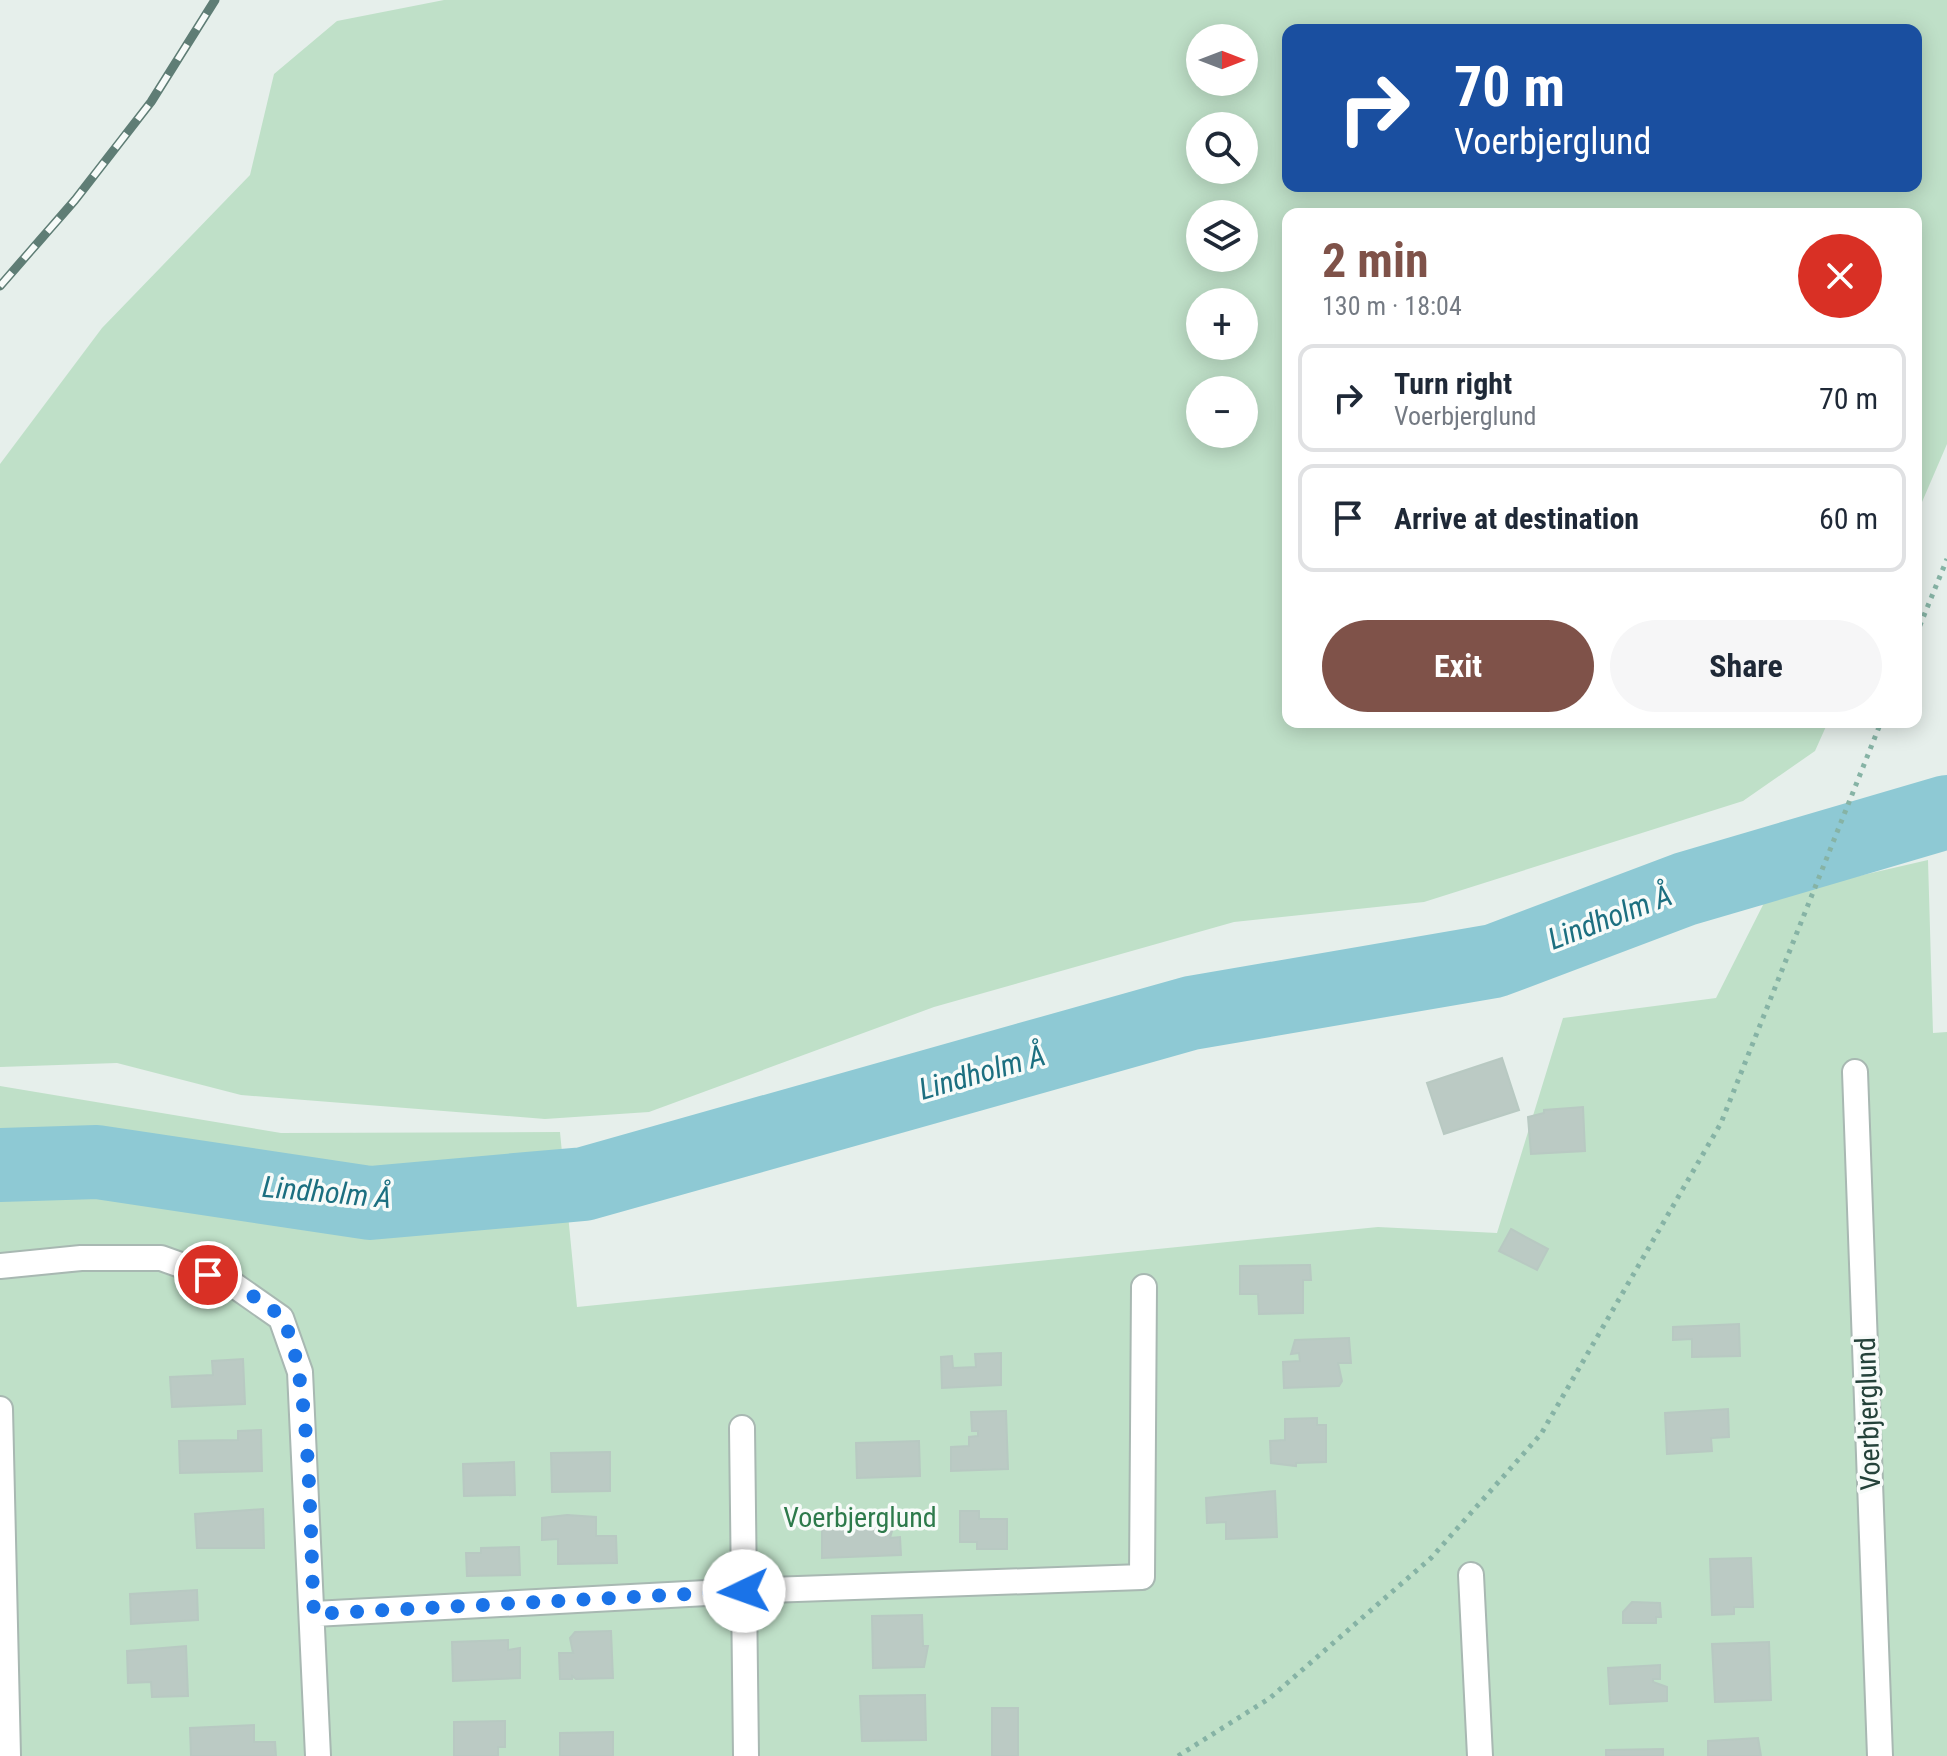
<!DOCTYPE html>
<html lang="en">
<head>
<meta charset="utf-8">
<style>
  body { margin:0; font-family:"Roboto Condensed",sans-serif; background:#f6f6f7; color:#1f2937; height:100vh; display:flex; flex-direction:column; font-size:30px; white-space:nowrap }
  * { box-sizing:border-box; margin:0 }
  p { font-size:26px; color:#747a83 }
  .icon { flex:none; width:44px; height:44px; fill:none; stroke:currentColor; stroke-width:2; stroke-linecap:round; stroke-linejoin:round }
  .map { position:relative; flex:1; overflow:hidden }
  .sheet { position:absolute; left:1282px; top:208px; width:640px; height:520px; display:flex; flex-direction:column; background:#fff; border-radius:16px; box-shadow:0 4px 20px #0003 }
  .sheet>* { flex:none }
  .hud { position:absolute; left:1282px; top:24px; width:640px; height:168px; border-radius:16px; box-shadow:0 4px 20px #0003; background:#1a4fa0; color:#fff; overflow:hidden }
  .needle { width:52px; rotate:90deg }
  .tools { position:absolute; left:1186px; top:24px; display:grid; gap:16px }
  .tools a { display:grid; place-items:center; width:72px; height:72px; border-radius:50%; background:#fff; box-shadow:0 4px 20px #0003; font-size:40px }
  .pin { position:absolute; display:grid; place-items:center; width:68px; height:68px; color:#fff; margin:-34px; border:4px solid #fff; border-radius:50%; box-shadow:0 2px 8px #0007 }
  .me { position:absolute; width:88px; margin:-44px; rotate:267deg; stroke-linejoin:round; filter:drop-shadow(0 0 6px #0008) }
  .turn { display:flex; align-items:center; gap:28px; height:168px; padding:0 40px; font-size:36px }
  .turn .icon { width:104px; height:104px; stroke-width:2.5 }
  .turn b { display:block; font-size:56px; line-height:68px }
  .round { display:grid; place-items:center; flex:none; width:84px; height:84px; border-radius:42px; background:#f6f6f7 }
  .overview { display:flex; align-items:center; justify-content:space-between; height:136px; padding:0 40px }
  h1 { font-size:48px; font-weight:700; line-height:60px; color:#7f5249 }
  .action { display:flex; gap:16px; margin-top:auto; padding:16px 40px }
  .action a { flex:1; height:92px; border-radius:48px; background:#7f5249; color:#fff; font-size:32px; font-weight:700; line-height:92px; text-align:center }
  .action a+a { background:#f6f6f7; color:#1f2937 }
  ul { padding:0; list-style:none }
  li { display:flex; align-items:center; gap:24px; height:108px; margin:0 16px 12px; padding:0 24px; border:4px solid #e0e1e3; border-radius:16px }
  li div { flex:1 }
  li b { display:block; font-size:30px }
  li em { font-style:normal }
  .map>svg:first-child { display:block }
  .green { fill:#bfe0c8; fill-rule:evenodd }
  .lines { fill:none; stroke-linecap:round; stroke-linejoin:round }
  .river { stroke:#8ec9d4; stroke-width:74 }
  .building { fill:#bbcac4; stroke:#b8c9c2; stroke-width:2 }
  .street-casing { stroke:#a8b8b2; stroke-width:28 }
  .path { stroke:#86b3a5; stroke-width:5; stroke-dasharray:4 6; stroke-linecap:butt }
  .street { stroke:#fff; stroke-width:24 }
  .rail-casing { stroke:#5f7d75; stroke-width:9 }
  .rail { stroke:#f7fbf9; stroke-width:6; stroke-dasharray:18; stroke-linecap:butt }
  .route { stroke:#1a73e8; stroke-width:14; stroke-dasharray:0 25.2 }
  .labels { text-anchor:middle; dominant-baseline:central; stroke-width:7; stroke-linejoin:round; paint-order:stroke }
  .street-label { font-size:28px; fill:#24423a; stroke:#f7fbf9 }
  .park-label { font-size:28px; fill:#2d7a4b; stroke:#f7fbf9 }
  .water-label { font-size:30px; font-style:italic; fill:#1c6f80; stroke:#f7fbf9 }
</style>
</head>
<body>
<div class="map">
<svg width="1947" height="1756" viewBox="0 0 1947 1756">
  <rect width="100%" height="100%" fill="#e6efeb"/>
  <!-- green -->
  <path class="green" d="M444,0H1947V444L1916,516V214H1288V722H1828L1815,751L1743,801L1424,902L1234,922L934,1007L649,1112L545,1119L241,1095L117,1063L0,1067V464L102,328L250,175L274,74L337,21ZM1288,30H1916V186H1288ZM1200,38H1244V82H1200ZM1200,126H1244V170H1200ZM1200,214H1244V258H1200ZM1200,302H1244V346H1200ZM1200,390H1244V434H1200Z
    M1928,860L1933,1033L1947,1032V1756H0V1086L281,1133L560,1132L577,1307L1378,1227L1497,1233L1563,1018L1716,998L1767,897Z"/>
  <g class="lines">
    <!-- river -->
    <path class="river" d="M0,1165L97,1162L370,1203L584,1184L1191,1013L1494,961L1685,889L1947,812"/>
  </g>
  <!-- building -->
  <path class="building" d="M1502,1058L1519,1110L1444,1134L1427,1083Z
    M1583,1107L1585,1151L1531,1154L1528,1117L1544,1113V1110Z
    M1511,1229L1548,1249L1537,1270L1499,1251Z
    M1310,1265L1311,1280H1303V1313L1259,1314L1258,1294H1240V1266Z
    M1739,1324L1740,1356L1692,1357V1339L1673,1340V1327Z
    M1349,1338L1351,1363H1338L1342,1381L1339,1386L1284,1388L1283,1362L1300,1361L1299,1353L1291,1354L1295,1340Z
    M1001,1353V1385L942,1388L941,1357L952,1356L953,1368L976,1367L975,1354Z
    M243,1359L245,1404L172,1407L170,1377L213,1375L212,1361Z
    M1728,1409L1729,1437L1711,1438L1712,1451L1667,1454L1665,1413Z
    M1006,1411L1008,1469L951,1471V1447L969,1446V1437L978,1436V1431H972L971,1412Z
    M1317,1418V1425H1326V1462L1296,1463V1466L1271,1463L1270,1441L1285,1440V1419Z
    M261,1430L262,1471L180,1473L179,1441L238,1440V1431Z
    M919,1441L920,1476L857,1478L856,1443Z
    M610,1452V1491L552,1492L551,1453Z
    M514,1462L515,1495L464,1496L463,1464Z
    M1275,1491L1277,1537L1226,1539V1522L1207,1523L1206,1498Z
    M263,1509L264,1548H197L195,1514Z
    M960,1511H979V1519H1007V1549H977V1542H960Z
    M567,1515L596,1517V1536H616L617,1563L558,1564V1539L542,1540V1518Z
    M890,1516V1524H894L890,1538L900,1537L901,1555L822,1558V1522Z
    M519,1547L520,1575L467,1576L466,1553H481V1548Z
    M1751,1558L1753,1607H1734V1614L1712,1615L1710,1559Z
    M197,1590L198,1620L131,1624L130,1594Z
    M1632,1602L1660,1603L1661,1617H1656V1623H1623V1612Z
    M922,1615L923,1646H928L924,1667L873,1668L872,1616Z
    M611,1631L613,1678L576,1679L572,1676V1679H560L559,1653H573L570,1638L575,1632Z
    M508,1640V1650L520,1648V1678L453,1681L452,1642Z
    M1769,1642L1771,1700L1715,1702L1712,1644Z
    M186,1646L188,1696L152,1697L151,1682L128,1683L127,1651Z
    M1660,1665V1679H1653V1682L1667,1687V1701L1610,1704L1608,1668Z
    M925,1695L926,1740L862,1741L860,1696Z
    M992,1708H1018V1756H992Z
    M505,1721V1747H498V1756H454V1722Z
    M254,1725V1742H275L276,1756H191L190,1728Z
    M613,1732V1756H560V1733Z
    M1758,1738L1761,1756H1708V1741Z
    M1663,1749V1756H1606V1750Z"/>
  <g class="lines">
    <defs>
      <path id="street" d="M1855,1072L1880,1756
        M0,1266L81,1258H161L231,1283L281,1318L300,1372L318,1756
        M0,1409L8,1756
        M742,1428L746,1756
        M1471,1575L1480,1756
        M314,1614L744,1591L1142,1577L1144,1287"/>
    </defs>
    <!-- street casing -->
    <use href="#street" class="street-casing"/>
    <!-- path -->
    <path class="path" d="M1916,635L1947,559
      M1178,1756L1270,1698L1431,1558L1541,1434L1721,1123L1881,722"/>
    <!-- street -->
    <use href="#street" class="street"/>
    <defs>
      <path id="rail" d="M0,286L75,200L151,102L215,0"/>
    </defs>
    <!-- rail casing -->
    <use href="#rail" class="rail-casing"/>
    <!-- rail -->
    <use href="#rail" class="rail"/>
  </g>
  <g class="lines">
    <!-- route -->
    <path class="route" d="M208,1275C228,1282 268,1301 281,1318C312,1360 310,1554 314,1614L744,1591"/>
  </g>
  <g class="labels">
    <!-- street labels -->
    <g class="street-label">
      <text transform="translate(1868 1414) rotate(-92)">Voerbjerglund</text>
    </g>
    <!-- park labels -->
    <g class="park-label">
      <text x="860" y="1517">Voerbjerglund</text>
    </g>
    <!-- water labels -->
    <g class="water-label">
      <text transform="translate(1610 917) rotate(-21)">Lindholm Å</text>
      <text transform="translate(982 1072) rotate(-16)">Lindholm Å</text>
      <text transform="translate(327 1192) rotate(5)">Lindholm Å</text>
    </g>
  </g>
</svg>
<div class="tools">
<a><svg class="needle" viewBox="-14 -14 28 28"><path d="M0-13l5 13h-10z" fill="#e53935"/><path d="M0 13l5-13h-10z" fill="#747a83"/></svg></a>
<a><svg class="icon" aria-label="search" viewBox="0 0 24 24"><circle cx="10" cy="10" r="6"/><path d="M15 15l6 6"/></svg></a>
<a><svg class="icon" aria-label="layers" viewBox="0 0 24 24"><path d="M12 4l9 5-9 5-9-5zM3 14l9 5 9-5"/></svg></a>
<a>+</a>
<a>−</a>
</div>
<div class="pin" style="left:208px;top:1275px;background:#d93025"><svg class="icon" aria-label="arrive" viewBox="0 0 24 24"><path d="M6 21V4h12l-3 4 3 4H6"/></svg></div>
<svg class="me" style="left:744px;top:1591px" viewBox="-20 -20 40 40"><circle r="19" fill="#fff"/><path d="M0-13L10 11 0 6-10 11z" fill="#1a73e8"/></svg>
<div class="hud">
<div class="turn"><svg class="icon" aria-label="right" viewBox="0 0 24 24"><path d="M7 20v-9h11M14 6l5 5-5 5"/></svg><div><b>70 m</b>Voerbjerglund</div></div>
</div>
<section class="sheet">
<div class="overview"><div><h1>2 min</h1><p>130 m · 18:04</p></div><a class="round" style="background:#d93025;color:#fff"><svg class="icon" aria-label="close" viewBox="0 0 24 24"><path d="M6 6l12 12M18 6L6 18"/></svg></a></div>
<ul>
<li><svg class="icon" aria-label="right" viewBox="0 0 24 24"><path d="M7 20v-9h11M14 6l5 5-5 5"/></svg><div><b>Turn right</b><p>Voerbjerglund</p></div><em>70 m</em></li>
<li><svg class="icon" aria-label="arrive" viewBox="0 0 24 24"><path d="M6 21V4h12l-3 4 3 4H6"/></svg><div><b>Arrive at destination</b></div><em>60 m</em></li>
</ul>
<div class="action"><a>Exit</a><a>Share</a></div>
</section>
</div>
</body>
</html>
